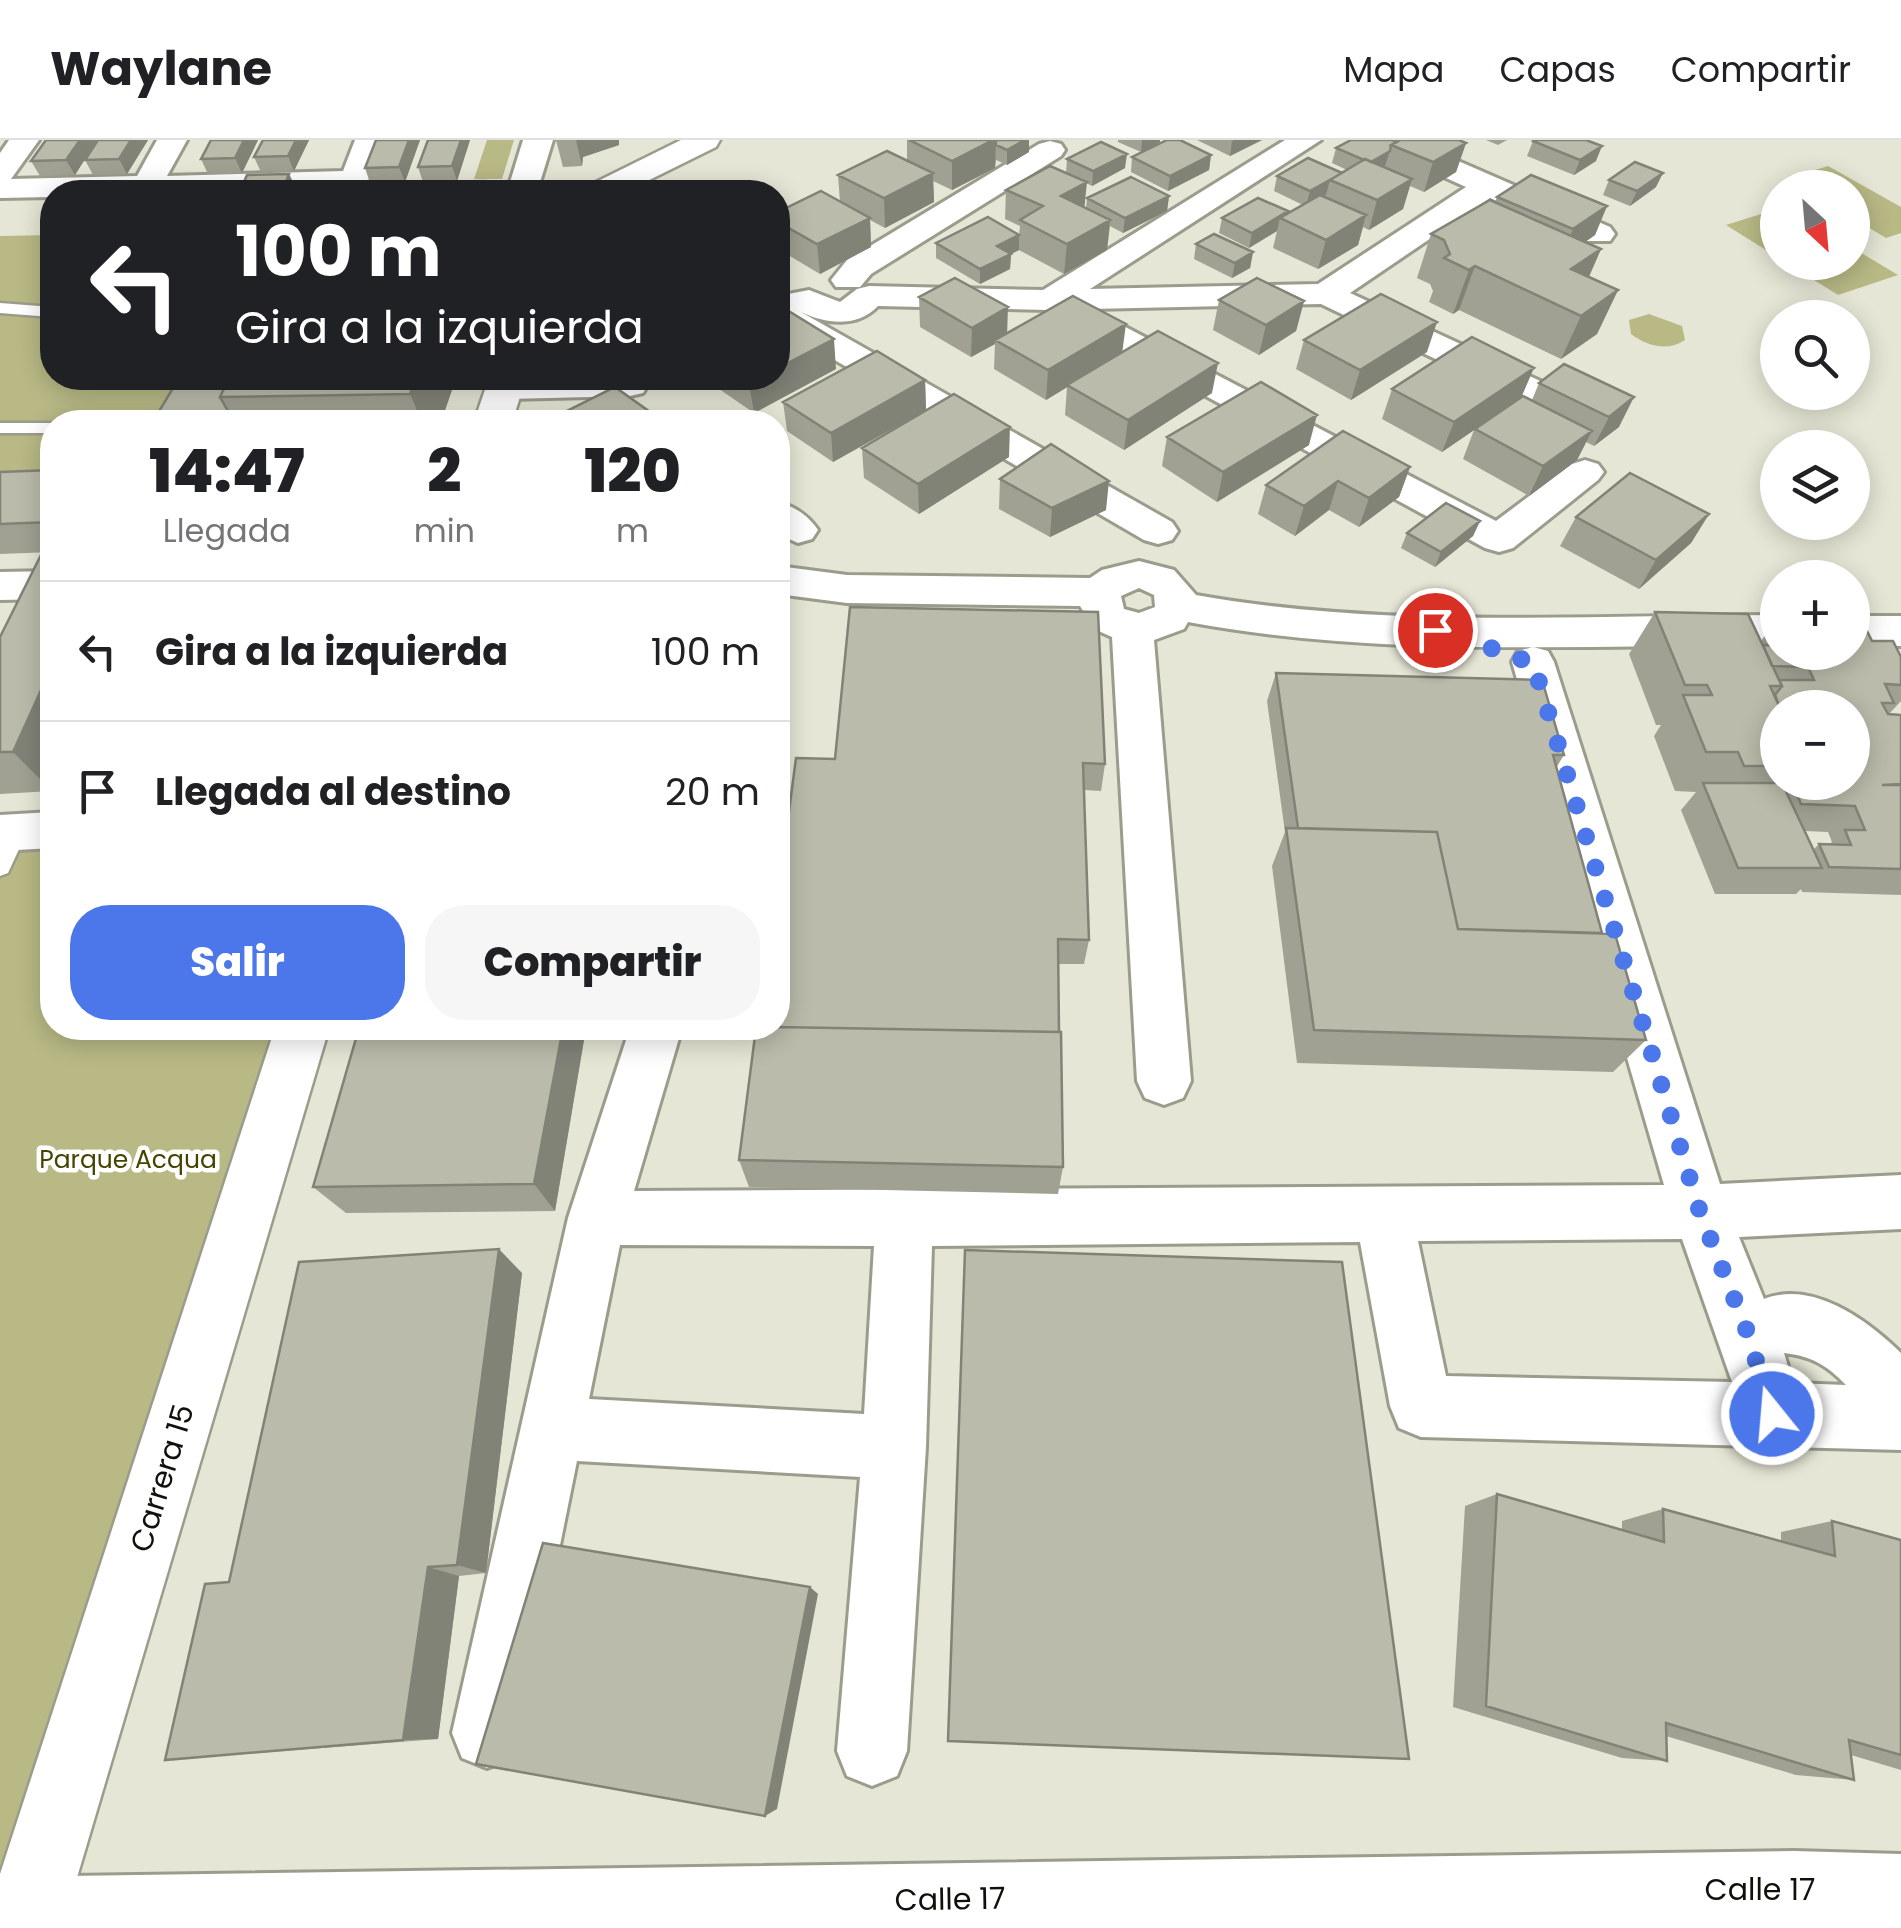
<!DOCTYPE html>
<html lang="es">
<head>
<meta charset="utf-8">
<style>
  body { margin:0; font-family:Poppins,sans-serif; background:#f6f6f6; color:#202124; height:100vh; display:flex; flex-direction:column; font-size:38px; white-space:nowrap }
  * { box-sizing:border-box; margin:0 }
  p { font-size:32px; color:#757577 }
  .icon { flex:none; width:55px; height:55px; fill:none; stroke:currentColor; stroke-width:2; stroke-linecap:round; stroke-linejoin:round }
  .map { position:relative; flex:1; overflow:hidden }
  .details { position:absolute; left:40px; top:270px; width:750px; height:630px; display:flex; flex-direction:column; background:#fff; border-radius:40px; box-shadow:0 5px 25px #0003 }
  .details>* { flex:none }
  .banner { position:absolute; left:40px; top:40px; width:750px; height:210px; border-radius:40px; box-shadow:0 5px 25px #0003; background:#202124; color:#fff; overflow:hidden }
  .needle { width:65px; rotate:154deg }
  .buttons { position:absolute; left:1760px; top:30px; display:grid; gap:20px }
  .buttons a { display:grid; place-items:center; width:110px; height:110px; border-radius:50%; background:#fff; box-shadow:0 5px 25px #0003; font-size:50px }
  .pin { position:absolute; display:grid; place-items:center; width:85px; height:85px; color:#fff; margin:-42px; border:5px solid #fff; border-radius:50%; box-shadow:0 2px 10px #0007 }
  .me { position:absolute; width:110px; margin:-55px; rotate:343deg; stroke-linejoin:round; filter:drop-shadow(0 0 8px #0008) }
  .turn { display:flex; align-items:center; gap:35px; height:210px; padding:0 30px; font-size:45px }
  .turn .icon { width:130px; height:130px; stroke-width:2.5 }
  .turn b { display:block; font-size:70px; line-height:85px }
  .eta { display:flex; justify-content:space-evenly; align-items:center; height:170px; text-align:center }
  .eta b { font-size:60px; font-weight:800; line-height:70px }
  .button { display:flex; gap:20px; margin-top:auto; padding:20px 30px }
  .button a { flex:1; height:115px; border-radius:40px; background:#4b77ea; color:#fff; font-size:40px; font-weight:800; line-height:115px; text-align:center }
  .button a+a { background:#f6f6f6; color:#202124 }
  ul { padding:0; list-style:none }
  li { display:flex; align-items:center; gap:30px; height:140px; padding:0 30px; border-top:2px solid #e0e0e0 }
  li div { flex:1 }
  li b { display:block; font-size:38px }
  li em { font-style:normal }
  header { display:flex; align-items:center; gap:60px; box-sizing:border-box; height:140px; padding:0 50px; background:#fff; border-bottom:2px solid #e0e0e0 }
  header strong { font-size:48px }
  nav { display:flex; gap:55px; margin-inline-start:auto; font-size:35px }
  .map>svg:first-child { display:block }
  .green { fill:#b8b985 }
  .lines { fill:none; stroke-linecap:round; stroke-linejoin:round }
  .lane-casing { stroke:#9c9c8d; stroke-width:5 }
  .street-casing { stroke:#9c9c8d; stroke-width:6 }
  .secondary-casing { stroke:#9c9c8d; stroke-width:5 }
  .lane { fill:#fff; fill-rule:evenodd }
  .street { fill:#fff; fill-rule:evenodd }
  .secondary { fill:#fff; fill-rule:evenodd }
  .wall { fill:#a0a192; fill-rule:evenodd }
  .shaded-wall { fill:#828377 }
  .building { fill:#babbaa; stroke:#828377; stroke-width:2.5 }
  .route { stroke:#4b77ea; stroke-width:18; stroke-dasharray:0 32.4 }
  .labels { text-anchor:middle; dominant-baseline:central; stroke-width:9; stroke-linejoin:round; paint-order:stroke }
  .park-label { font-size:25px; fill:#464500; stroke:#fff }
  .near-street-label { font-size:30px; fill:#11110b; stroke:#fff }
</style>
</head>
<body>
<header>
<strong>Waylane</strong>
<nav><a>Mapa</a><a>Capas</a><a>Compartir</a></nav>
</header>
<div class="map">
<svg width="1901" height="1788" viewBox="0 0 1901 1788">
  <rect width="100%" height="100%" fill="#e5e6d5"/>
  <!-- green -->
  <path class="green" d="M487,0H514L502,39H474Z
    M1828,26L1901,67V93L1886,98L1853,78L1852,48L1800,47L1786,39Z
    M1777,69V117L1726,85Z
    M52,95V238H206L179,282H52V355H0V96Z
    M1853,108L1898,135L1838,155L1787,123L1852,122Z
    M1649,174L1682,186L1685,200C1667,212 1647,206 1631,194L1629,180Z
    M52,690V888H302L26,1774L0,1775V727L16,692Z"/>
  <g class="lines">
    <defs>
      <path id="lane" d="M0,163L52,167V177L0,173Z
        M0,283H52V293H0Z
        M16,683L27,692L8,733L0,736V702L8,686Z"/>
      <path id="street" d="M9,0H39L11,39L137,36L157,0H187L167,36L343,31L355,0H385L366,46L355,49L52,52V57L0,58V13Z
        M523,0H553L537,52H507Z
        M1285,0H1321L1090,149L1318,144L1466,47L1375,6L1370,0H1410L1610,87L1615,94L1610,101H1588L1490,58L1350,153L1549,245L1554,253L1549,261L1536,264L1523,261L1321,164L1091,169L1496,381L1572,324L1585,320L1598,324L1604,332L1598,340L1513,408L1499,412L1485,408L1048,170L878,166C857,188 826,184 801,172L1172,382L1178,391L1172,400L1158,404L1144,400L778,187V156L809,150L840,162L857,149L869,146L1043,150Z
        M1050,1L1061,4L1065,10L1061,16L871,134L860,147H836L831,140L847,120L1039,4Z
        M503,238H643L648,245L643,253L630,256L504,259L491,256L486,248L491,240Z
        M778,362C795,367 808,375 818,390L812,399L798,403L778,394Z
        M1139,421L1174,430L1196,455C1386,489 1584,475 1778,475V505C1581,505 1382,518 1188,482L1184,489L1154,500L1191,941L1183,958L1164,965L1145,958L1137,941L1112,497L1094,489L1080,466L847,463L778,454V426L847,435L1090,438L1102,430ZM1139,448L1154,455L1155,467L1139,473L1124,469L1121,456Z
        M52,431V459L0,460V432Z
        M1852,476H1901V506H1852Z
        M1533,507L1548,511L1554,522L1720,1044L1901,1035V1089L1739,1097L1764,1159C1813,1140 1867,1180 1901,1213V1310L1421,1297L1399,1288L1390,1266L1360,1102L932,1106L926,1307L907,1611L897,1636L872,1646L847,1636L837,1611L860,1337L577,1321L522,1593L512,1618L487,1628L462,1618L452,1593L568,1078L630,888H682L634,1051L1664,1045L1512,522L1518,511ZM1682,1099L1732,1242L1446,1236L1418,1101ZM620,1105L874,1106L864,1274L589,1259ZM1784,1213C1811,1216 1827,1225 1846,1245L1793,1243Z
        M52,672V708L0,711V675Z
        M1794,1711L1901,1714V1788H0V1737Z"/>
      <path id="secondary" d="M681,0H720L716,7L625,52H585L590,45Z
        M489,238H526L512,282H474Z
        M275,888H329L62,1788H0V1734Z"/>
    </defs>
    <!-- lane casing -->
    <use href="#lane" class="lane-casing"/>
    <!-- street casing -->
    <use href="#street" class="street-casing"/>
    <!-- secondary casing -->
    <use href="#secondary" class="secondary-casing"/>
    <!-- lane -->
    <use href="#lane" class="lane"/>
    <!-- street -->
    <use href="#street" class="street"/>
    <!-- secondary -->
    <use href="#secondary" class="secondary"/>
  </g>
  <!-- wall -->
  <path class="wall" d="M97,0L75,35L40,36L31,21Z
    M98,0H148L127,34L93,35L85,20Z
    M211,0H258L242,33L208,34L201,19Z
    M263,0H309L294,31L261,32L254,17Z
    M376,0H420L405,42L488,52H242L241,49L289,34L294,44L370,43L365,28Z
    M428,0H470L457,41L423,42L418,27Z
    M556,0H619V5L583,17L582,26L563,27Z
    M907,0H1029V12L1007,25L996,20L995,28L952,50L933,41L934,62L885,88L870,80L871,107L820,134L778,109V72L840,62L838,35L907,21Z
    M1118,0H1160V2L1141,12L1118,2Z
    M1197,0H1262L1230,16Z
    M1486,0H1507L1498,5Z
    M1533,1L1596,21L1574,35L1527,16Z
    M1397,2L1466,3L1456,32L1424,52L1410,46L1403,69L1369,90L1363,87L1358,105L1318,129L1273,108L1277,91L1249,108L1219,93L1222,78L1288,71L1287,74L1303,65L1274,51L1277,36L1342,33L1347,30L1332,23L1336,8Z
    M1211,15L1209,30L1168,51L1131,32L1132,17Z
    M1067,19L1125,28L1092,46L1086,43L1084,68H1086L1087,58L1169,56L1167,71L1123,93L1110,86L1107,110L1064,134L1019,110L1011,114L1010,129L980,144L936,118V103L1019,95L1020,86L1005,79L1006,50L1066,33Z
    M1609,40L1656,47L1630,66L1603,55Z
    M1497,57L1607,66L1595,95L1585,102L1601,109L1589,137L1618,150L1597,194L1561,219L1459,170L1453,174L1429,162L1433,151L1430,144L1417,138L1431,94L1495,62Z
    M1196,104L1253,112L1250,128L1232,138L1194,119Z
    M919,157L1007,193L1122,213L1212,253L1124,310L1065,275L1067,247L1046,260L994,229L995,204L971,217L920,187Z
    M1219,160L1304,161L1296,191L1259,215L1213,190Z
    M1304,200L1427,212L1351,260L1296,229Z
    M1564,224L1619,287L1594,306L1586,302L1577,320L1529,356L1463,319L1474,290L1442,312L1382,279L1392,249L1522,256L1532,260L1539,243Z
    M836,229L754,273L709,242L708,238H778Z
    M179,238H456L441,282H137L158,273Z
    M925,240L926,270L833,322L787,291L783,262Z
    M567,271L661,282H570Z
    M1167,297L1309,305L1217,362L1162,326Z
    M862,308L1009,317L919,374L864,338Z
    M1410,327L1399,357L1359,387L1329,370L1295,396L1258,374L1266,345Z
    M52,330V412L0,414V332Z
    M1000,339L1106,370L1050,397L999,369Z
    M1709,374L1691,403L1639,449L1560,406L1576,377Z
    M1480,381L1473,396L1435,427L1401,408L1407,393Z
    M52,414V651L0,654V497Z
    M1655,472L1761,501L1773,484H1778V512L1872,501L1901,517V561L1890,573H1887L1888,574L1901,575V755L1802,752L1801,749L1796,754H1715L1681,670L1696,652L1675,651L1654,596L1661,585H1656L1629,514ZM1778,568H1852V642H1778ZM1805,691L1828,692L1832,702L1830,704H1819L1813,710Z
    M1276,533L1564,615L1556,628L1602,793L1646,900L1613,932L1297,923L1272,726L1285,692L1267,561Z
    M796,618L1105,624L1101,651L1084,650L1089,800L1084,824H1058L1063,1027L1058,1054L749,1047L739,1020L778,888Z
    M586,888L555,1071L346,1073L313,1047Z
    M522,1133L486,1433L459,1436L438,1599L165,1620L229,1442Z
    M1497,1354L1622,1390V1381L1663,1369L1781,1401V1392L1832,1381L1901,1400V1630L1851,1615L1854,1640L1796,1635L1666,1596L1667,1621L1622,1618L1453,1567L1465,1366Z"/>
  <!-- shaded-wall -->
  <path class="shaded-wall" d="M80,0H97L75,35L66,20Z
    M131,0H148L127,34L119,19Z
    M244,0H258L242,33L235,18Z
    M296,0H309L294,31L288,16Z
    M409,0H420L405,42L399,27Z
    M461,0H470L457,41L452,26Z
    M576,0H619V5L583,17L582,26Z
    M993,0H996L995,28L952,50V21Z
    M1025,0H1029V12L1007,25V10Z
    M1142,0H1160V2L1141,12Z
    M1235,0H1262L1230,16L1232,1Z
    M1466,3L1456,32L1424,52L1433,22Z
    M1602,6L1596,21L1574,35L1580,20Z
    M1390,11L1385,26L1366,38L1370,23Z
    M1127,14L1125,28L1092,46L1093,31Z
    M1211,15L1209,30L1168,51L1170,36Z
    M933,33L934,62L885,88L884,58Z
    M1663,33L1656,47L1630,66L1637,51Z
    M289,34L296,49L286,52L284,47Z
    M1412,39L1403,69L1369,90L1377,60Z
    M1330,40L1326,55L1306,66L1310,51Z
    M485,41L488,52H481Z
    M1087,42L1084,71L1061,56Z
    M1169,56L1167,71L1123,93L1125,78Z
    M1607,66L1595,95L1561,119L1573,89Z
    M1288,71L1286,81L1280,78L1277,91L1249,108L1252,93Z
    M1366,75L1358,105L1318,129L1326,100Z
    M870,78L871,107L820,134L817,104Z
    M1110,80L1107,110L1064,134L1067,104Z
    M1019,95V110L1011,114L1010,129L980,144V129L997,106Z
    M1601,109L1582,152L1571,129Z
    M1253,112L1250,128L1232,138L1235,123Z
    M1475,126L1459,170L1453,174L1469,130Z
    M1618,150L1597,194L1561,219L1581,176Z
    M1304,161L1296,191L1259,215L1266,185Z
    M1008,167L1007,197L995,200V204L971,217L972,188Z
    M1437,182L1427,212L1351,260L1360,230Z
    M1126,184L1122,214L1046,260L1048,230Z
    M834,199L836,229L754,273L749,243L760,238H778V228Z
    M1218,223L1212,253L1124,310L1128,280Z
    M1534,228L1521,258L1442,312L1454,282Z
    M416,238H456L441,282H422L410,254Z
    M925,240L926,270L833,322L831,293Z
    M1634,257L1619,287L1594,306L1609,277Z
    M405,272L409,282H401Z
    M1317,275L1309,305L1217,362L1223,332Z
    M1010,287L1009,317L919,374L918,344Z
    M1592,291L1577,320L1529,356L1543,326Z
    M1410,327L1399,357L1359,387L1369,358Z
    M1109,341L1106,370L1050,397L1052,368Z
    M1338,341L1329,370L1295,396L1304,366Z
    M1709,374L1691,403L1639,449L1656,420Z
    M1480,381L1473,396L1435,427L1441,412Z
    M52,526V651L13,612Z
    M563,888H586L555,1071L534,1044Z
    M499,1109L522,1133L486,1433L457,1425Z
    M428,1427L459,1436L438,1599L403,1600Z
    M810,1447L818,1454L777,1669L765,1676Z"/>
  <!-- building -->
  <path class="building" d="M46,0H80L66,20L31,21Z
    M98,0H131L119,19L85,20Z
    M211,0H244L235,18L201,19Z
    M263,0H296L288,16L254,17Z
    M376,0H409L399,27L365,28Z
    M428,0H461L452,26L418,27Z
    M909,0H993L952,21Z
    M996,0H1025L1007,10L996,5Z
    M1167,0H1180L1211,15L1170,36L1132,17Z
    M1351,0H1392L1397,2L1391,5L1390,11L1371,22L1365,19L1364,20L1336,8Z
    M1400,0H1459L1466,3L1433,22L1391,5Z
    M1534,0H1586L1602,6L1580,20L1533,1Z
    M1101,2L1127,14L1093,31L1067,19Z
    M887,11L933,33L884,58L838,35Z
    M1308,18L1342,33L1310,51L1277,36Z
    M1365,19L1412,39L1377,60L1330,40Z
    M1635,22L1663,33L1637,51L1609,40Z
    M1050,26L1087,42L1061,56L1110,80L1067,104L1020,80L1043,66L1006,50Z
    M289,34L284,47L241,49L247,35Z
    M1531,35L1607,66L1573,89L1497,57Z
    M1131,37L1169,56L1125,78L1087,58Z
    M485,41L481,52H283L288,44Z
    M821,51L870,78L817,104L778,82V72Z
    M1320,55L1366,75L1326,100L1280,78Z
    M1258,58L1288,71L1252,93L1222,78Z
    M1490,60L1601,109L1571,129L1618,150L1581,176L1475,126L1469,130L1444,118L1450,114L1444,100L1431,94Z
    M988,77L1019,95L997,106L1011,114L980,129L936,103Z
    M1214,94L1253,112L1235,123L1196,104Z
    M955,138L1008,167L972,188L919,157Z
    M1257,138L1304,161L1266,185L1219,160Z
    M1381,154L1437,182L1360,230L1304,200Z
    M1073,156L1126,184L1048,230L995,200Z
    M787,170L834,199L778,228V175Z
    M1158,191L1218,223L1128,280L1067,245Z
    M1472,197L1534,228L1454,282L1392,249Z
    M877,211L925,240L831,293L783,262Z
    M1564,224L1634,257L1609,277L1539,243Z
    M179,238H229L220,257L229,273H158Z
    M229,238H416L410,254L220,257Z
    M741,238H760L749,243Z
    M1261,242L1317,275L1223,332L1167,297Z
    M615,247L660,279L653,282H583L567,271Z
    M954,254L1010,287L918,344L862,308Z
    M1523,256L1592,291L1543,326L1475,289Z
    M405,272L401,282H137L142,273Z
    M1343,291L1410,327L1369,358L1338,341L1304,366L1266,345Z
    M1051,304L1109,341L1052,368L1000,339Z
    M52,330V382L0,384V332Z
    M1630,333L1709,374L1656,420L1576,377Z
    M1446,363L1480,381L1441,412L1407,393Z
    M52,414V526L13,612H0V497L41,415Z
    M850,467L1098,472L1105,624L1083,623L1089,800L1058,799L1059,892L778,887V755L796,618L835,619Z
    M1655,472L1748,474L1782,546H1770L1780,568H1778V626H1744L1738,612H1706L1683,555H1712L1707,545H1685Z
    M1852,485H1864L1872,501H1893L1901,517V545L1885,544L1894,563H1882L1888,574L1901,575V644L1882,645H1901V729L1829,727L1819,704L1851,705L1845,690H1865L1855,666L1801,664L1792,642H1852V568H1780L1775,555L1782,546L1779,540H1814L1808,527L1772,526L1763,505L1778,506V512H1852Z
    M1276,533L1542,540L1564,615H1553L1602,793L1458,789L1437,692L1298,688Z
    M1703,643H1782L1822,728H1738Z
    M1286,688L1437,692L1458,789L1615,794L1646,900L1314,890Z
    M778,887L1061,892L1063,1027L739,1020L756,888Z
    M359,888H563L534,1044L313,1047Z
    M499,1109L457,1425L428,1427L403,1600L165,1620L205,1444L229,1442L299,1122Z
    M965,1110L1342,1122L1409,1619L948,1601Z
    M1497,1354L1664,1402L1663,1369L1835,1416L1832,1381L1901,1400V1615L1849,1600L1854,1640L1666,1583L1667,1621L1486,1566Z
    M543,1403L810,1447L765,1676L476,1624Z"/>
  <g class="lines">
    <!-- route -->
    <path class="route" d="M1435,490H1475L1496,513L1533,522L1700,1072L1748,1194L1772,1274"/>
  </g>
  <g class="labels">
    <!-- park labels -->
    <g class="park-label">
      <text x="128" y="1019">Parque Acqua</text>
    </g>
    <!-- near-street labels -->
    <g class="near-street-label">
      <text transform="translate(162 1338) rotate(-73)">Carrera 15</text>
      <text x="1760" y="1749">Calle 17</text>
      <text transform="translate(950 1759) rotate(-1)">Calle 17</text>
    </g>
  </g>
</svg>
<div class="buttons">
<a><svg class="needle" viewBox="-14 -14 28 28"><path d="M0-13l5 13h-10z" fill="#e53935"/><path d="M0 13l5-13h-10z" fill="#757577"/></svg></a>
<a><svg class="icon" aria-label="search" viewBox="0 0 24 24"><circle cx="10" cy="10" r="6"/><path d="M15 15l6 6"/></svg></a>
<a><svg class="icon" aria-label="layers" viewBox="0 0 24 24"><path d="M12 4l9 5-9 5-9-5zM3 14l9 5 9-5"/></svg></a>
<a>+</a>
<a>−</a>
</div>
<div class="pin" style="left:1435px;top:490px;background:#d93025"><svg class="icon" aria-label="arrive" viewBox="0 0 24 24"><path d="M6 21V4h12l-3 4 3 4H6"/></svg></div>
<svg class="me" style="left:1772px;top:1274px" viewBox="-20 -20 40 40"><circle r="17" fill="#4b77ea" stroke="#fff" stroke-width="3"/><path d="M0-11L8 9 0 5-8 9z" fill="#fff"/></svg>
<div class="banner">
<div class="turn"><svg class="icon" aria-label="left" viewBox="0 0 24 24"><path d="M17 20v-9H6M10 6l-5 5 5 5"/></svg><div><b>100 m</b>Gira a la izquierda</div></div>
</div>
<section class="details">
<div class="eta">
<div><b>14:47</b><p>Llegada</p></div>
<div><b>2</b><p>min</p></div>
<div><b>120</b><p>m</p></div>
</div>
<ul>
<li><svg class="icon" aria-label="left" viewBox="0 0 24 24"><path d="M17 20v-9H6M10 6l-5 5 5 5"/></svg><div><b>Gira a la izquierda</b></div><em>100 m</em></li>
<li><svg class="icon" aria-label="arrive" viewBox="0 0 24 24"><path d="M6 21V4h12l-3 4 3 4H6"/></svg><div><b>Llegada al destino</b></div><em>20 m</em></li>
</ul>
<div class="button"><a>Salir</a><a>Compartir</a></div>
</section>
</div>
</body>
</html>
